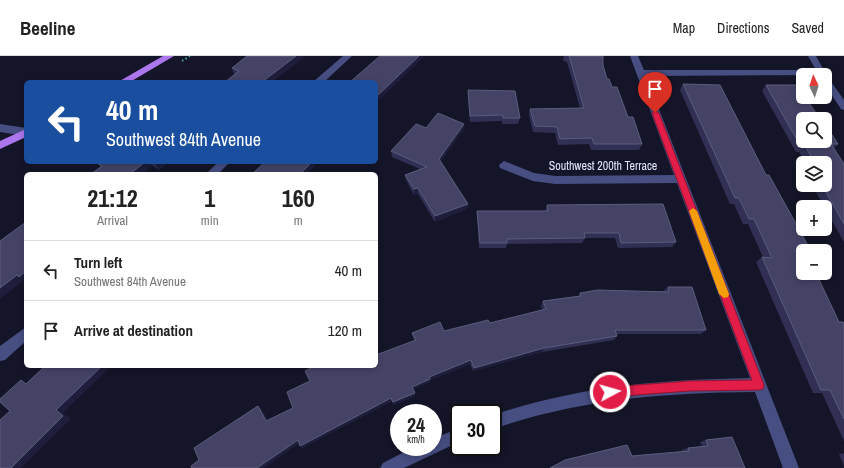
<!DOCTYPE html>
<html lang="en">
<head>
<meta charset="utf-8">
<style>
  body { margin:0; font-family:"Archivo Narrow",sans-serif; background:#f2f2f2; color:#222; height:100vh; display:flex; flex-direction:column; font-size:15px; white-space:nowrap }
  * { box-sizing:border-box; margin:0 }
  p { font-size:13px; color:#767676 }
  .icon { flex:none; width:22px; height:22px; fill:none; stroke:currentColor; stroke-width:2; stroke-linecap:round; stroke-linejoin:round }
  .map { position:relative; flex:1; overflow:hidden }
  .details { position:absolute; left:24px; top:116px; width:354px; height:196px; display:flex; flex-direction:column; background:#fff; border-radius:6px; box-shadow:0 2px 6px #0003 }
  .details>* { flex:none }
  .banner { position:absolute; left:24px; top:24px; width:354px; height:84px; border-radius:6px; box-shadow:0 2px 6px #0003; background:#1a4fa0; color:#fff; overflow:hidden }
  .needle { width:26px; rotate:356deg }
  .fabs { position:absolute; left:796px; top:12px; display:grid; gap:8px }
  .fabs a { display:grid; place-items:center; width:36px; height:36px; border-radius:6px; background:#fff; box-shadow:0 2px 6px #0003; font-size:20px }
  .speed { position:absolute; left:390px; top:348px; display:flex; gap:8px; font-size:20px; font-weight:700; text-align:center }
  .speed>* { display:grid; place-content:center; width:52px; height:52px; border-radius:50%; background:#fff; box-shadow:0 2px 6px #0003; line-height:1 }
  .speed small { font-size:10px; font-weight:400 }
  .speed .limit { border:2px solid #111; border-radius:6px; background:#fff; color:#111 }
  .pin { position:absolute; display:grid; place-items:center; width:34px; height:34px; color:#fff; margin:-41px -17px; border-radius:50% 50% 50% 0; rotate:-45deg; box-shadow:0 0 4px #0007 }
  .pin .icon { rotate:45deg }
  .me { position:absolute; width:44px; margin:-22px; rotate:84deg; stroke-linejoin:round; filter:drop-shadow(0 0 3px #0008) }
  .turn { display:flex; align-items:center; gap:14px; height:84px; padding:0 16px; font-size:18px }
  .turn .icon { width:52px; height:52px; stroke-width:2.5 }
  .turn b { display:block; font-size:28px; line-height:34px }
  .eta { display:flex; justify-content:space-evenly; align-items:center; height:68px; text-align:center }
  .eta b { font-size:24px; font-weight:800; line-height:28px }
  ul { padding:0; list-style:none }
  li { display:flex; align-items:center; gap:12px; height:60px; padding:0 16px; border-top:1px solid #e0e0e0 }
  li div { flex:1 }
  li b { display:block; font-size:15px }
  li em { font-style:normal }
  header { display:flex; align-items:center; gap:24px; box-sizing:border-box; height:56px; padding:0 20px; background:#fff; border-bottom:1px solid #e0e0e0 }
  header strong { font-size:19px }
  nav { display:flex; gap:22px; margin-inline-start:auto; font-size:14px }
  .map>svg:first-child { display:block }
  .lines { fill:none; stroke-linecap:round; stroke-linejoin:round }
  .path { stroke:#41ae95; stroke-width:2; stroke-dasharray:1.5 2.5; stroke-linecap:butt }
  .minor { fill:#464e82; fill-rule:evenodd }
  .major { fill:#ac76ed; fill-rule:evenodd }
  .wall { fill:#313054 }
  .shaded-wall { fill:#1e1d3b }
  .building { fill:#444366; stroke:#5c5c7d }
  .route { fill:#e11d48; stroke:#92132f }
  .slow { fill:#f59e0b }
  .labels { text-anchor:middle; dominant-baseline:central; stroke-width:3; stroke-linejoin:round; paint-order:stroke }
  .street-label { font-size:12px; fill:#e0e2fb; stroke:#151529 }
</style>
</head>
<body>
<header>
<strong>Beeline</strong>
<nav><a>Map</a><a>Directions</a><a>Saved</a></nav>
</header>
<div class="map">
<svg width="844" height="412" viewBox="0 0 844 412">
  <rect width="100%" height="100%" fill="#151529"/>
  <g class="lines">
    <!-- path -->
    <path class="path" d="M182,5L190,0"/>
    <!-- minor -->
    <path class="minor" d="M343,0H352L324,26H313Z
      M630,0H638L644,14H816L808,0H816L827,20L844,44V54L841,53L825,29V19L646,20L799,412H783L755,336C662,337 581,343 493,373V359C580,330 659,324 750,322L677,127L555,128L533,125L500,112L499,109L504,105L534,117L555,120L674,119Z
      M0,68L26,72V80L0,76Z
      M218,106H230L218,118H206Z
      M26,271V285L5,304L0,305V290Z
      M459,372V386L404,412H380L383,407L414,391H433V383Z"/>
    <!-- major -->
    <path class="major" d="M163,0H174L130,26H118Z
      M26,73V81L0,93V85Z"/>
  </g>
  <!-- wall -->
  <path class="wall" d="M564,0H603V9L607,23L642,88L639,94H591L589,88L558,89L555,77L533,76L529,59L530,53L580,52L567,6L563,5Z
    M232,12L272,26L235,18H234Z
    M683,28L766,119L823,217L817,221L839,266L844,268V385L822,337H813L756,206L762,201H763L748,168H743L734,148H730L680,34Z
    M766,29L803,63L838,88L834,92L844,108V186L812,129H825V107H806L799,96H796L762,35Z
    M468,34L520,62L518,68H502V65L470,66L468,40Z
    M464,68L463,74L440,106L468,148L467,153L435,166L418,138L414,139L406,124L405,119L420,113L392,101L391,95L426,72Z
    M98,106H169L159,114L152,109L142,118H91L101,111L97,107Z
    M547,149L676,186L672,191L618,192L615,182H585L582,187L507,188L506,192H479L477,161V155H545Z
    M668,231L706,274L701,278H616L617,280L614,284L542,296L473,315L470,308L430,324V326L413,333L415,337V340L393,349L392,345L302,392L299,387L263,412H192L199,404L261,353L268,365L376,310L414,284L413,281L412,277L444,275L490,267L543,254L541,250L543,245L578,240L580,237L663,235Z
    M706,384L745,412L632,400L682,396V394L688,392L702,390L700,386Z
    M844,397V410L839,398Z"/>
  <!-- shaded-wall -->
  <path class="shaded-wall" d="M296,0H306L272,26H262Z
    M419,0H425L376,47V41Z
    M464,68L463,74L438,108L439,103Z
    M145,106H150L152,109L142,118H130Z
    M157,106H169L159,114L155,108Z
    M312,106H319L307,118H300Z
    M418,132V138L414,139V133Z
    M468,148L467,153L435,166V160Z
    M26,215V225L24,224L0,243V232L17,219Z
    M544,292L542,296L473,315L474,312Z
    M471,304L470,308L430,324V326L412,334V331L429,321Z
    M102,310H111L63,357L71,363L21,412H11L56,354Z
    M415,337V340L393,349V346Z
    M391,342L392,345L302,392L300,390Z
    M258,350L261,353L269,368L266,365Z
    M298,384L300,386L263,412H257Z"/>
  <!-- building -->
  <path class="building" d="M247,0H296L262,26H225L239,15L232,12Z
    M380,0H419L376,41V26H350Z
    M569,0H603V9L607,23H609L612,31H617L628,61H633L642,88H594L592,82L560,83L557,71L535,70L530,53L584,52Z
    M683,28L720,29L766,119H769L811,195H803V217H823H816L839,266H843L844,268V363L830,334H821L762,201L772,202L754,163H749L739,142H735Z
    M766,29H797L803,37V41H805L820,63H803V85H825V71H827L838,88H831L844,108V168L822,129H825V107H815L805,90L801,91Z
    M468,34L515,35L520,62H503V59L470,60Z
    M438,57L464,68L439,103L468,148L435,160L418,132L414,133L405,119L427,111L391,95L416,68L426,72Z
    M98,106H145L130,118H91L102,110L97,107Z
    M265,106H312L300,118H252Z
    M663,148L676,186L621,187L619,177H584L585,182L507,183V187H480L477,155H548L547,149Z
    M26,166V215L19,221L17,219L0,232V185Z
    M668,231H692L706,274H615L617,280L544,292L474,312L471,304L429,321L430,323L412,331L415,337L393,346L391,342L300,390L298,384L257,412H192L191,410L199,404L194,392L258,350L266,365L293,352L287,336L310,325L305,315L315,310H376V299L416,284L412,277L440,266L444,275L488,264L490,267L546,253L543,245L581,240L580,237L598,234L669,236Z
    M45,310H102L56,354L63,360L11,412H0V364L10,355L0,346V343L21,324L26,328Z
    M732,381L745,412H550L565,404L627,389L632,400L689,395L688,392L708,390L706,384Z"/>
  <!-- route -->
  <path class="route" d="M655,54L659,57L764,329L763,333L759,334L689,335L610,341L606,340L605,336L606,332L610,331L689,325L752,324L652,57Z"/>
  <!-- slow -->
  <path class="slow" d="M693,152L697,155L729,238L728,241L724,242L719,238L689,155Z"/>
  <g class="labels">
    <!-- street labels -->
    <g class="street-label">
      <text x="603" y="110">Southwest 200th Terrace</text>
    </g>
  </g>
</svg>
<div class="fabs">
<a><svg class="needle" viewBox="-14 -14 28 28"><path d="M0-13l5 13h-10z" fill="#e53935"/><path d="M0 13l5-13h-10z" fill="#767676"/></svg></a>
<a><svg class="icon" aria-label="search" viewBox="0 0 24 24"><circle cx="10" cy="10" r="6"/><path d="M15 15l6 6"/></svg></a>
<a><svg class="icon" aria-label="layers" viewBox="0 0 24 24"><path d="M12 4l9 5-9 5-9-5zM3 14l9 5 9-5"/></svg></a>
<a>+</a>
<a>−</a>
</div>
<div class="speed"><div>24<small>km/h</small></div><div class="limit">30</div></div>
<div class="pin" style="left:655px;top:57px;background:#d93025"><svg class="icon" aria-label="arrive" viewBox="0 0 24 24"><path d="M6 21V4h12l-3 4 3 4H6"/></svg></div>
<svg class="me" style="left:610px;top:336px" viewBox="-20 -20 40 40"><circle r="17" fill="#e11d48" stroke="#fff" stroke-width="3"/><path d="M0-11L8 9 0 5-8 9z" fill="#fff"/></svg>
<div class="banner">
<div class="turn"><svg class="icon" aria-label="left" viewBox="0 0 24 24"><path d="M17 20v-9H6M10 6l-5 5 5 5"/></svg><div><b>40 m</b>Southwest 84th Avenue</div></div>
</div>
<section class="details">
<div class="eta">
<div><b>21:12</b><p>Arrival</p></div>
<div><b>1</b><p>min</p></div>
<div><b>160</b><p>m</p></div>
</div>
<ul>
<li><svg class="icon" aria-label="left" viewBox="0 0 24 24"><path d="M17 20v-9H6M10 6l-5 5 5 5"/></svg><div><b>Turn left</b><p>Southwest 84th Avenue</p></div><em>40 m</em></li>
<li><svg class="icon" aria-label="arrive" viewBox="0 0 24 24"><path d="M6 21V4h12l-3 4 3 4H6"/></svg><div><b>Arrive at destination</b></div><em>120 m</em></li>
</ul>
</section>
</div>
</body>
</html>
